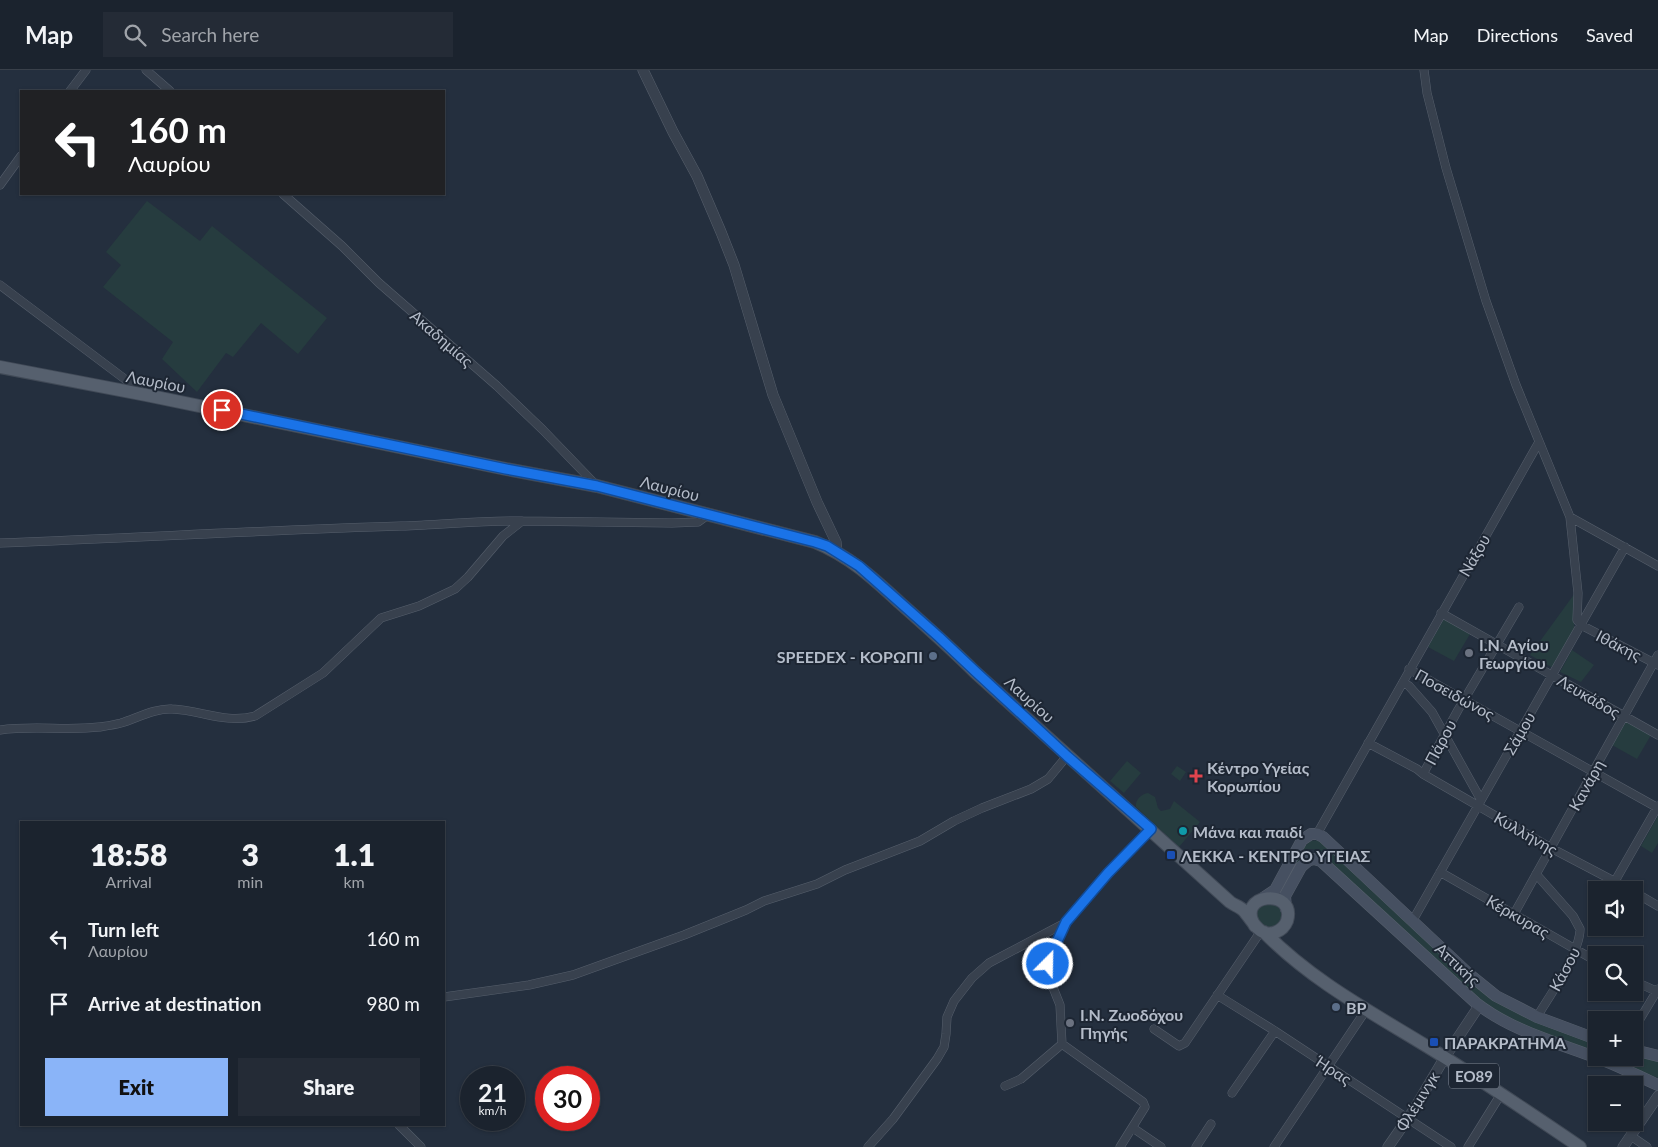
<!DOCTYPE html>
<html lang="en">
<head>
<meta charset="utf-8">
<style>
  body { margin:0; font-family:Lato,sans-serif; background:#242b36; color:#f1f3f6; height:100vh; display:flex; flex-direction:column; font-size:19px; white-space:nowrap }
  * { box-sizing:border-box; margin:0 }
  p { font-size:16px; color:#a0a4aa }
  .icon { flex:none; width:28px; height:28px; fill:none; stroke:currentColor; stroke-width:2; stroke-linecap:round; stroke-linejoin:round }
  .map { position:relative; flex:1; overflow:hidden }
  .drawer { position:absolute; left:20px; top:751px; width:425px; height:305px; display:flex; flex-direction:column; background:#1b232e; border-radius:0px; box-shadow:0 1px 4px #0004,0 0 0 1px #39404a }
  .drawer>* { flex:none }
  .top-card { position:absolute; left:20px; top:20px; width:425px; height:105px; border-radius:0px; box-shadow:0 1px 4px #0004,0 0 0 1px #39404a; background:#202124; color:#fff; overflow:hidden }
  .buttons { position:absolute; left:1588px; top:811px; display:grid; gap:10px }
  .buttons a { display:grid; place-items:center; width:55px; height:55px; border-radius:0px; background:#1b232e; box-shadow:0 1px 4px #0004,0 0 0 1px #39404a; font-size:25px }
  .speed { position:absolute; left:460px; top:996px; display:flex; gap:10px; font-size:25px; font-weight:700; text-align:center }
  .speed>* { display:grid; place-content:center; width:65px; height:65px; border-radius:50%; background:#1b232e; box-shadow:0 1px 4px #0004,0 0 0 1px #39404a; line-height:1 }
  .speed small { font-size:12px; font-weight:400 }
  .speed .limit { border:8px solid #d22; background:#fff; color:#111 }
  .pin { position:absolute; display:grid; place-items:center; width:42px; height:42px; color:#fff; margin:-21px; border:2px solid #fff; border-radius:50%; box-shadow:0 1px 5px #0007 }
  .me { position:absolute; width:55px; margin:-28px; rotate:23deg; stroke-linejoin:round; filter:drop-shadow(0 0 4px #0008) }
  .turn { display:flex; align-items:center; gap:18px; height:105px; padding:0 25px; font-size:22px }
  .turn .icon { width:65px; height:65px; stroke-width:2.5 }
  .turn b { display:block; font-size:35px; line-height:42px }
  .eta { display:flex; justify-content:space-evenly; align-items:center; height:85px; text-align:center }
  .eta b { font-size:30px; font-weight:800; line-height:35px }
  .cta { display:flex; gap:10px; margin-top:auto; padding:10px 25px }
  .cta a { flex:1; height:58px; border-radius:0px; background:#8ab4f8; color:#111; font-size:20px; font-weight:800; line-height:58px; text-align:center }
  .cta a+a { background:#242b36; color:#f1f3f6 }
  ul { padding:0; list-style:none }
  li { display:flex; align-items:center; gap:15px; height:65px; padding:0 25px }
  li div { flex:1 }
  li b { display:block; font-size:19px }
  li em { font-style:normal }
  header { display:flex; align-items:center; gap:30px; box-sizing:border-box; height:70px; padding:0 25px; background:#1b232e; border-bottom:1px solid #39404a }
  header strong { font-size:24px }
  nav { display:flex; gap:28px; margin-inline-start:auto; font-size:18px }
  .search { width:350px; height:45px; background:#242b36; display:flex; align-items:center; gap:12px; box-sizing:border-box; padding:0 18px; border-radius:0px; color:#a0a4aa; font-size:19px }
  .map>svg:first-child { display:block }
  .green { fill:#263c3f }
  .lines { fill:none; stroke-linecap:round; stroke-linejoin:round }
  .minor-casing { stroke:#565f6c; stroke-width:9 }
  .tertiary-casing { stroke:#565f6c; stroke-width:11 }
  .secondary-casing { stroke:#565f6c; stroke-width:12 }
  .primary-casing { stroke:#414a57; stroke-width:14 }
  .minor { stroke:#38414e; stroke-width:8 }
  .tertiary { stroke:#38414e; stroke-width:10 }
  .secondary { stroke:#465061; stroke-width:11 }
  .primary { stroke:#56606e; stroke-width:12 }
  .route-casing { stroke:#114b97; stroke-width:12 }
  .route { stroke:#1a73e8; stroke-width:9 }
  .worship-dot { fill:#6b7280; stroke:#1d2633; stroke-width:2 }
  .service-dot { fill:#5c6f8a; stroke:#1d2633; stroke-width:2 }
  .health-dot { fill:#e0444e; stroke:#1d2633; stroke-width:2 }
  .culture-dot { fill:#0f9aa8; stroke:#1d2633; stroke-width:2 }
  .transit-dot { fill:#1a4fb4; stroke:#1d2633; stroke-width:2 }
  .labels { text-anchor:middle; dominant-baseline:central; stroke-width:4; stroke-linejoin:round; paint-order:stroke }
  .shield { fill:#1d2633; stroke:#878f9c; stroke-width:1 }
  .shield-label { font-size:15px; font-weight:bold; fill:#b4bcc9 }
  .street-label { font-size:16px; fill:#b4bcc9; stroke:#1d2633 }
  .poi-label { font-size:16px; font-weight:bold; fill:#b4bcc9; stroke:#1d2633; text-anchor:start }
</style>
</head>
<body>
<header>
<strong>Map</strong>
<div class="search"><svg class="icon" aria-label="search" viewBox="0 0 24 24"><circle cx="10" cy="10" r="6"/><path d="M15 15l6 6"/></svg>Search here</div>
<nav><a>Map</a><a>Directions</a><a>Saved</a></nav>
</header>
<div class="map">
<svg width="1658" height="1077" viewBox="0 0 1658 1077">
  <rect width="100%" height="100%" fill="#242f3e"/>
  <!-- green -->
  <path class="green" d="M147,131L200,171L212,156L327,248L298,284L261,253L233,287L226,283L197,322L162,289L173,272L103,217L121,195L106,182Z
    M1575,523L1574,559L1553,598L1530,585Z
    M1444,549L1470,564L1454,591L1428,577Z
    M1572,580L1594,595L1581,612L1560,602Z
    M1626,652L1651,665L1637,689L1612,675Z
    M1127,691L1141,703L1124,723L1110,711Z
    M1177,696L1186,702L1180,711L1171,704Z
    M1148,723L1155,727L1158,738L1161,741L1170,739L1174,731L1200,752L1179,777L1136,737C1135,730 1141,724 1148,723Z
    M1658,746V773L1652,783L1641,776Z
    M1318,770L1322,771L1500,933L1537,953L1596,974V983L1531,962L1482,934L1317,780L1311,779L1309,780L1282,824L1278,825L1305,776L1311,771Z
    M1277,833L1284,845L1277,858H1263L1255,843L1259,834Z
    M1634,985L1658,991V1008L1624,994L1621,991V988H1634Z"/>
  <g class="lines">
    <defs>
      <path id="minor" d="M146,0L170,21
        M1424,0L1427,23L1446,98L1486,231L1516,315L1570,447L1578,523L1577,550L1581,555L1658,595
        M70,21L86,0
        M0,115L21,86
        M283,124L342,176L379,213L497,316L543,360L596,415
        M0,215L142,322
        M1570,447L1658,496
        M0,473C134,468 267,460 401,456C442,455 482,450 522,451
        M1441,543L1658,665
        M1409,599L1658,738
        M1403,612L1409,616L1432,642L1481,730
        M0,660C33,655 66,661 99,657C106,656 114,655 121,653C137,648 156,638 172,639C201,640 225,654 255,646L323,603L381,548L419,536L455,519L468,507L503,466L522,451L672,453L698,452L709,444
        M1368,673L1417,699L1423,704L1551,778L1631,820
        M1423,704L1458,640L1519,537
        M1317,764L1539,372
        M1440,802L1596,891
        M1536,804L1573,846L1580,859C1580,883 1550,925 1537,947
        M1615,811L1658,736
        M1634,822L1658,836
        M1514,844L1658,585
        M1413,850L1625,477
        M1067,852L1050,887L1048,894L1050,910L1060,935L1062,974L1143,1032L1145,1037L1120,1077
        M1634,911L1658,922
        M1217,925L1275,961L1451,1077
        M444,927L529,915L573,905L684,865L746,840L764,831L817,814L845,800L920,771L954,751L982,738L1031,719L1048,709L1067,686
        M1154,959L1179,976L1185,973L1261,861
        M1634,959L1658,919
        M1005,1016L1021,1009L1062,974
        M1232,1023L1275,961
        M399,1055L421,1077
        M1133,1058L1161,1077
        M1631,1066L1647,1077
        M868,1077L893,1049L937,989L944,977L946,964L947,947L954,931L972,908L989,893L1067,852L1108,803L1151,759
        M1196,1077L1211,1054
        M1274,1077L1366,940
        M1468,1077L1501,1024"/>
      <path id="tertiary" d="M643,0L673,62L697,106L721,162L734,195L773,325L817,432L836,472L837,482
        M1388,1077L1413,1041L1445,987L1479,936
        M1623,1077L1658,1026"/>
      <path id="secondary" d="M1263,828L1275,820L1302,770L1311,764H1317L1323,767L1470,905L1496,926L1537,947L1596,969
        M1286,839L1285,826L1301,797L1309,790L1314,789L1321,791L1476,933C1515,963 1560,973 1605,991C1623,998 1640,1007 1658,1015
        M1634,980L1658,986"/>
      <path id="primary" d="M0,297L146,325L506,399L597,416L815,472C849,486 872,507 899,532C925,555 951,578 975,602L1230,832C1234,835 1240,837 1243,840C1253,850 1259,869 1276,862C1281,860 1285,856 1287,851C1297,817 1234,823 1255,856
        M1264,862C1312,911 1371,942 1428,977C1480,1009 1530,1043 1580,1077"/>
    </defs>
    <!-- minor casing -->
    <use href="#minor" class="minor-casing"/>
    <!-- tertiary casing -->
    <use href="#tertiary" class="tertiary-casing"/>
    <!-- secondary casing -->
    <use href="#secondary" class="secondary-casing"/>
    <!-- primary casing -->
    <use href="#primary" class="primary-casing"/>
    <!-- minor -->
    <use href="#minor" class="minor"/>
    <!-- tertiary -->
    <use href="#tertiary" class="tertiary"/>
    <!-- secondary -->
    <use href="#secondary" class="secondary"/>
    <!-- primary -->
    <use href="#primary" class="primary"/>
  </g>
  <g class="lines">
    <defs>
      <path id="route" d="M222,340L506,399L597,416L815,472L827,476L859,496L939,567L976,602L1067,686L1151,759L1108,803L1066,852L1050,887L1048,894"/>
    </defs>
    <!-- route casing -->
    <use href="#route" class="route-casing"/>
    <!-- route -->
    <use href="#route" class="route"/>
  </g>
  <!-- markers -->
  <g class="worship-dot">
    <circle cx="1469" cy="583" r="5"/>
    <circle cx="1070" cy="953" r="5"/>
  </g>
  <g class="service-dot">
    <circle cx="933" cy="586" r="5"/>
    <circle cx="1336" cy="937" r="5"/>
  </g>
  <path class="health-dot" d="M1193.5 698.5h5v5h5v5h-5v5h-5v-5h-5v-5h5z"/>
  <circle class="culture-dot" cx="1183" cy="761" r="5"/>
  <g class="transit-dot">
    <rect x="1166" y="780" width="10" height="10" rx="2.5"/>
    <rect x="1429" y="967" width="10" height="10" rx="2.5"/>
  </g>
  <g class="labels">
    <!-- shield labels -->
    <rect class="shield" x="1449" y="993.5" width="50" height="25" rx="4"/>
    <g class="shield-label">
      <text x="1474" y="1006">ΕΟ89</text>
    </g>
    <!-- street labels -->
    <g class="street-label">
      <text transform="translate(442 268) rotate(41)">Ακαδημίας</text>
      <text transform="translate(156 311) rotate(11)">Λαυρίου</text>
      <text transform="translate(670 418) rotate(14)">Λαυρίου</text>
      <text transform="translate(1474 485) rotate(-60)">Νάξου</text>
      <text transform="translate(1619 575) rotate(27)">Ιθάκης</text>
      <text transform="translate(1455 624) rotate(29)">Ποσειδώνος</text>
      <text transform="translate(1589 626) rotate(30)">Λευκάδος</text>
      <text transform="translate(1030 629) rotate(42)">Λαυρίου</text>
      <text transform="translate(1519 663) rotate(-60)">Σάμου</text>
      <text transform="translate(1440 672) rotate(-62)">Πάρου</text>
      <text transform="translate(1586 715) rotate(-61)">Κανάρη</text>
      <text transform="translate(1526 763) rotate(30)">Κυλλήνης</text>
      <text transform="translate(1518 846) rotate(30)">Κέρκυρας</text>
      <text transform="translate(1458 894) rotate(43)">Αττικής</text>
      <text transform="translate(1564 899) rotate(-62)">Κάσου</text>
      <text transform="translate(1334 1000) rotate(33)">Ήρας</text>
      <text transform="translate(1417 1031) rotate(-58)">Φλέμινγκ</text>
    </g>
    <!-- poi labels -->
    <g class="poi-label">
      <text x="1479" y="574">Ι.Ν. Αγίου<tspan x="1479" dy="18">Γεωργίου</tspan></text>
      <text x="923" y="586" text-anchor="end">SPEEDEX - ΚΟΡΩΠΙ</text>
      <text x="1207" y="697">Κέντρο Υγείας<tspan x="1207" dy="18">Κορωπίου</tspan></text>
      <text x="1193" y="761">Μάνα και παιδί</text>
      <text x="1181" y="785">ΛΕΚΚΑ - ΚΕΝΤΡΟ ΥΓΕΙΑΣ</text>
      <text x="1346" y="937">BP</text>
      <text x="1080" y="944">Ι.Ν. Ζωοδόχου<tspan x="1080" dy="18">Πηγής</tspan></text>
      <text x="1444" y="972">ΠΑΡΑΚΡΑΤΗΜΑ</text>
    </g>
  </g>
</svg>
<div class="buttons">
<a><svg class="icon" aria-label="sound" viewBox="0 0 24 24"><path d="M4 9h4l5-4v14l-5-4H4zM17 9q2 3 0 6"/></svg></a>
<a><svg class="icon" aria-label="search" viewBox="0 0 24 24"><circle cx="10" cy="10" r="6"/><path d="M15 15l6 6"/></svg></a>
<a>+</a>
<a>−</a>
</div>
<div class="speed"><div>21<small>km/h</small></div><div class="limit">30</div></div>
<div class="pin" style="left:222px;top:340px;background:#d93025"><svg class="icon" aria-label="arrive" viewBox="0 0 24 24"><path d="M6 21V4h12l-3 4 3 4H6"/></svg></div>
<svg class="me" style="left:1048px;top:894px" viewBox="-20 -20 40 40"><circle r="17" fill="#1a73e8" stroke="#fff" stroke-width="3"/><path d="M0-11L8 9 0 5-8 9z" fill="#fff"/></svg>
<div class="top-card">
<div class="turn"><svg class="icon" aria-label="left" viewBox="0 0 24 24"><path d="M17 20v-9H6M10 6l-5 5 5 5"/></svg><div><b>160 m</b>Λαυρίου</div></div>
</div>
<section class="drawer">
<div class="eta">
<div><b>18:58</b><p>Arrival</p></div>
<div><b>3</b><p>min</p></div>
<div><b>1.1</b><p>km</p></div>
</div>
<ul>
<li><svg class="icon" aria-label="left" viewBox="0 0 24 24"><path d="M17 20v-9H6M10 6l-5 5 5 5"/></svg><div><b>Turn left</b><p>Λαυρίου</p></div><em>160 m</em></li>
<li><svg class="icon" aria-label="arrive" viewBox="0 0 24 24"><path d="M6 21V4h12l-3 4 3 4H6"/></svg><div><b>Arrive at destination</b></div><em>980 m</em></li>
</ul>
<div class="cta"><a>Exit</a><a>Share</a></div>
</section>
</div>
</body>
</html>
